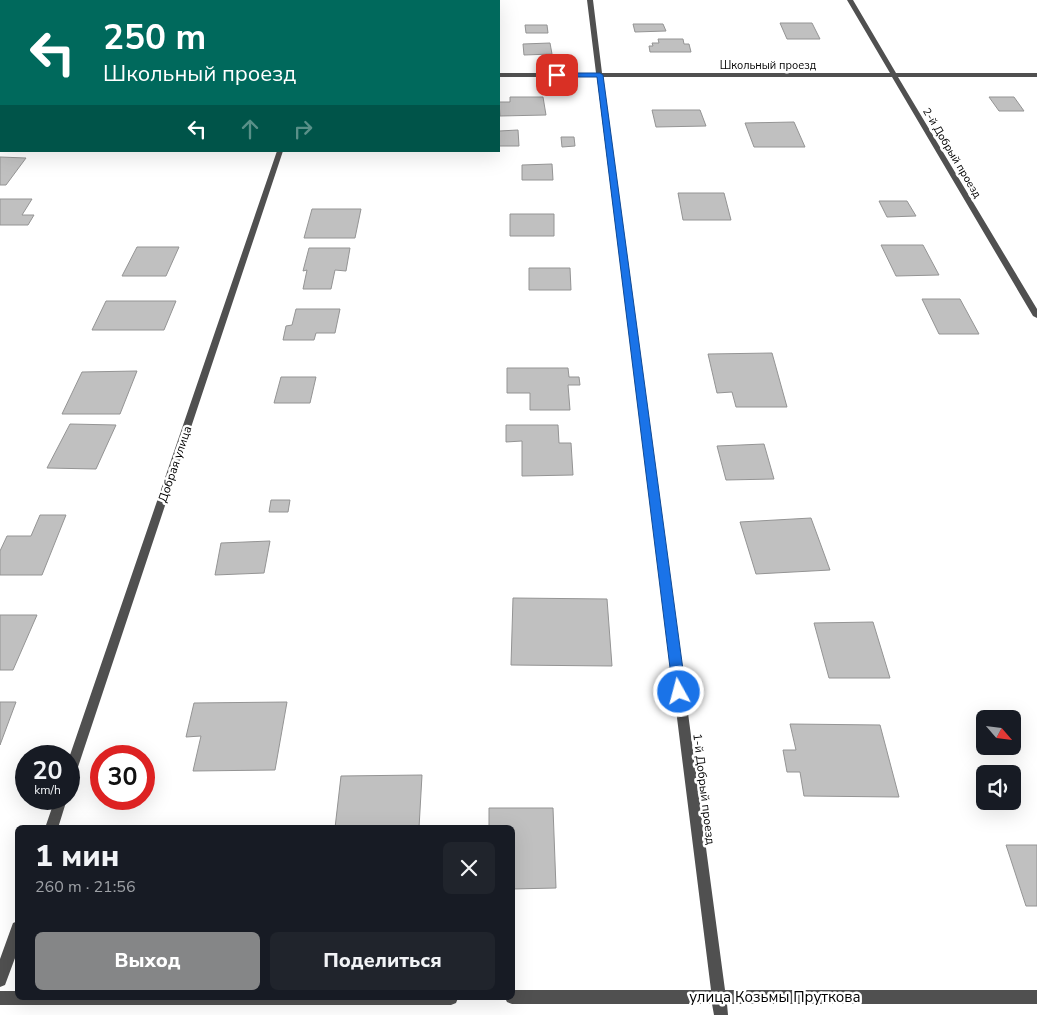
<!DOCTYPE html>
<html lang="ru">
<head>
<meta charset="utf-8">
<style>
  body { margin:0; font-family:"Nunito Sans",sans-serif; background:#20242c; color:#f1f3f6; height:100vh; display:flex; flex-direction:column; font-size:19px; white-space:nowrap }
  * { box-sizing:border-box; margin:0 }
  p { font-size:16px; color:#9ea1a6 }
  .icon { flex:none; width:28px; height:28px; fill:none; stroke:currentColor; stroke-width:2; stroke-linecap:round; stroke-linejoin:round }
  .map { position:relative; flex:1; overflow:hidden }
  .details { position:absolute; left:15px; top:825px; width:500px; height:175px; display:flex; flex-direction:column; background:#171b24; border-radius:8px; box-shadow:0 5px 20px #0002 }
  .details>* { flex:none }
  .top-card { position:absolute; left:0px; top:0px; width:500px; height:152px; box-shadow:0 5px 20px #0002; background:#00695c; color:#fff; overflow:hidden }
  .needle { width:32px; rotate:118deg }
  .buttons { position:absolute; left:976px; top:710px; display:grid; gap:10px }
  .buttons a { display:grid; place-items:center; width:45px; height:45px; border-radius:8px; background:#171b24; box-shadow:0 5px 20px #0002; font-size:25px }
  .speed { position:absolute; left:15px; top:745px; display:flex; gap:10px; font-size:25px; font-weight:700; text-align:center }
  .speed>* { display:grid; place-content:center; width:65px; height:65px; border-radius:50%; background:#171b24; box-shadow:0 5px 20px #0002; line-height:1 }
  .speed small { font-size:12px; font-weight:400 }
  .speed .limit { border:8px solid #d22; background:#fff; color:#111 }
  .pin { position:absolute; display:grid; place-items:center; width:42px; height:42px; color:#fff; margin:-21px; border-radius:10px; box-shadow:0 2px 8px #0006 }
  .me { position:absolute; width:55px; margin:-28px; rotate:353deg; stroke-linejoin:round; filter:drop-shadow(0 0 4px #0008) }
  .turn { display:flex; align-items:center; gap:18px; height:105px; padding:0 20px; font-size:22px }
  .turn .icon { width:65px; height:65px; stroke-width:2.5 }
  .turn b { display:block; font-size:35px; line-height:42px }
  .lanes { display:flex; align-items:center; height:48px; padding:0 20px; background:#0003; justify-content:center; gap:25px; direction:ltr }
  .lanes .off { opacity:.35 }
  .round { display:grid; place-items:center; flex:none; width:52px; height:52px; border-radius:8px; background:#20242c }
  .head { display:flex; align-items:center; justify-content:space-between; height:85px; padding:0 20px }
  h1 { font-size:30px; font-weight:800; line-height:38px }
  .cta { display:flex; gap:10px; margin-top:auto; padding:10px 20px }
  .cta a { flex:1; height:58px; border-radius:8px; background:#858687; color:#fff; font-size:20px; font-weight:800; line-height:58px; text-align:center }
  .cta a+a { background:#20242c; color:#f1f3f6 }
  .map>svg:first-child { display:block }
  .building { fill:#c0c0c0; stroke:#949494 }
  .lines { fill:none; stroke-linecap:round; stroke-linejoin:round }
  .path { stroke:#727272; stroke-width:2; stroke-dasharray:0.5 1; stroke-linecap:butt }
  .minor { fill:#505050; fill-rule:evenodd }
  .secondary { fill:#1d1d1d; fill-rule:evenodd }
  .route { fill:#1a73e8; stroke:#114b97 }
  .labels { text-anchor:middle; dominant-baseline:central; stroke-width:5; stroke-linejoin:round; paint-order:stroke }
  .far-street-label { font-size:11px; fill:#000; stroke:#fff }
  .street-label { font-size:12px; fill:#000; stroke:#fff }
  .near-street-label { font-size:15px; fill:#000; stroke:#fff }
</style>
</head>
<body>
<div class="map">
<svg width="1037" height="1015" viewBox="0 0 1037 1015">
  <rect width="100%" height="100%" fill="#fff"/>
  <!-- building -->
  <path class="building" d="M780,23H812L820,39H787Z
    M633,24H663L666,31L635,32Z
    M525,25H547L548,33H526Z
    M658,39H683L684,44H689L691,52H650L649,46H653L652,43H659Z
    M550,43L552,54L524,55L523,44Z
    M510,97H543L546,115L500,116L499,102H510Z
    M989,97H1014L1024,111H999Z
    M652,110H700L706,126L656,127Z
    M794,122L805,147H754L745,123Z
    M518,130L519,146H499V131Z
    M561,137H574L575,146L562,147Z
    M0,157L26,158L6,185H0Z
    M552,164L553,180H522V165Z
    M678,193H724L731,220H683Z
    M0,199H32L22,215H34L28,225H0Z
    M879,201H907L916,216L887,217Z
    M312,209H361L355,238H304Z
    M510,214H554V236H510Z
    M881,245H923L939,275L896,276Z
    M137,247H179L166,276H122Z
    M309,248H350L346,271L335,270L331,289H303L307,270L303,271Z
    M529,268H570L571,290H529Z
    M922,299H960L979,334H939Z
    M106,301H176L164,330H92Z
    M296,309H340L335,333H316L314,340H283L286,326L292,325Z
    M772,353L787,407H736L732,392L717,393L708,354Z
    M507,368H568L569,377H579L580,385H568L570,410H530V393H507Z
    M137,371L120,414H62L82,372Z
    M281,377H316L310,403H274Z
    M70,424L116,425L96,469L47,468Z
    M506,425H558L559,443H571L573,475L522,476V441L506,442Z
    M764,444L774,479L726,480L717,446Z
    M271,500H290L288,512H269Z
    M40,515H66L42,575H0V551L7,536H31Z
    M811,518L830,570L756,574L740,522Z
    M270,541L264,573L215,575L221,543Z
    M513,598L607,599L612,666L511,665Z
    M0,615H37L13,670H0Z
    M873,622L890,678H829L814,623Z
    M0,702H16L0,745Z
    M287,702L275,770L193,771L201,736L186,737L194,703Z
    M790,724L880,725L899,797L804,796L800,772H787L783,750H796Z
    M422,775L419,828H335L341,776Z
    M489,808H553L556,888L512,889V828H489Z
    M1006,845H1037V906H1026Z"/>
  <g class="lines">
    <!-- path -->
    <path class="path" d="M0,113L1,111"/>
    <!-- minor -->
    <path class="minor" d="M587,0H593L602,73H890L847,0H853L896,73H1037V77H898L1037,309V318L1033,316L892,77H603L725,990H1037V1004H727L728,1015H714L712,1004H512L507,1002L505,998H512V990H711L597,77H499V73H596Z
      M0,72H1V76H0Z
      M277,151H283L75,776L73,780L69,782V758Z
      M55,799H67L58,828H45Z
      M18,921V950L5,985L0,987V959L13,923Z
      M0,991H18V998H458L456,1003L451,1005H0Z"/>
    <!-- secondary -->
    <path class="secondary" d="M1,24V28L0,29V25Z"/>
  </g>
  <!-- route -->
  <path class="route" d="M555,73H600L603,75L686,692L684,696H675L673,692L597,77H557Z"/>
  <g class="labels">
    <!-- far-street labels -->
    <g class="far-street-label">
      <text x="768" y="65">Школьный проезд</text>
      <text transform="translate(952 153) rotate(59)">2-й Добрый проезд</text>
    </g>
    <!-- street labels -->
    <g class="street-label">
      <text transform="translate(175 464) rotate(-71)">Добрая улица</text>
      <text transform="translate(704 789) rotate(83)">1-й Добрый проезд</text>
    </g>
    <!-- near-street labels -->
    <g class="near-street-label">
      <text x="775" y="997">улица Козьмы Пруткова</text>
    </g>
  </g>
</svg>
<div class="buttons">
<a><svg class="needle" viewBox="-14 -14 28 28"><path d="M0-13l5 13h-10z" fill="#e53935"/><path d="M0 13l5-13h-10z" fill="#9ea1a6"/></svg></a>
<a><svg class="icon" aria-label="sound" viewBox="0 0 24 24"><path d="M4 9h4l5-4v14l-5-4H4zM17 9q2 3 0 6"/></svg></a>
</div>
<div class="speed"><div>20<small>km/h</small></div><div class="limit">30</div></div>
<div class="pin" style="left:557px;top:75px;background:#d93025"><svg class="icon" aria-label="arrive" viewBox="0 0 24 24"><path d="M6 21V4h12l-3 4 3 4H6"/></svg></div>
<svg class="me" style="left:679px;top:692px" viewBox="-20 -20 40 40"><circle r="17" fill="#1a73e8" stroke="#fff" stroke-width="3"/><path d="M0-11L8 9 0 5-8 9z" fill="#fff"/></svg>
<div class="top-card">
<div class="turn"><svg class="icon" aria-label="left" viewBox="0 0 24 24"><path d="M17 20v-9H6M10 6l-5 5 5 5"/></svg><div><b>250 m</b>Школьный проезд</div></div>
<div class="lanes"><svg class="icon" aria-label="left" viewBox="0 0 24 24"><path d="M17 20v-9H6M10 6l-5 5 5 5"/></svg><svg class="icon off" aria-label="ahead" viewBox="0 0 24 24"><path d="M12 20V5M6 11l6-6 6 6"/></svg><svg class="icon off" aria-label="right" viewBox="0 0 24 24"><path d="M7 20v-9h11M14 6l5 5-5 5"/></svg></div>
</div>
<section class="details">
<div class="head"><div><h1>1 мин</h1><p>260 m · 21:56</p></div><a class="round"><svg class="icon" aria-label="close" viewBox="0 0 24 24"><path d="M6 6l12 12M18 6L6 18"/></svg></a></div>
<div class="cta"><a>Выход</a><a>Поделиться</a></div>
</section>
</div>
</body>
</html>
